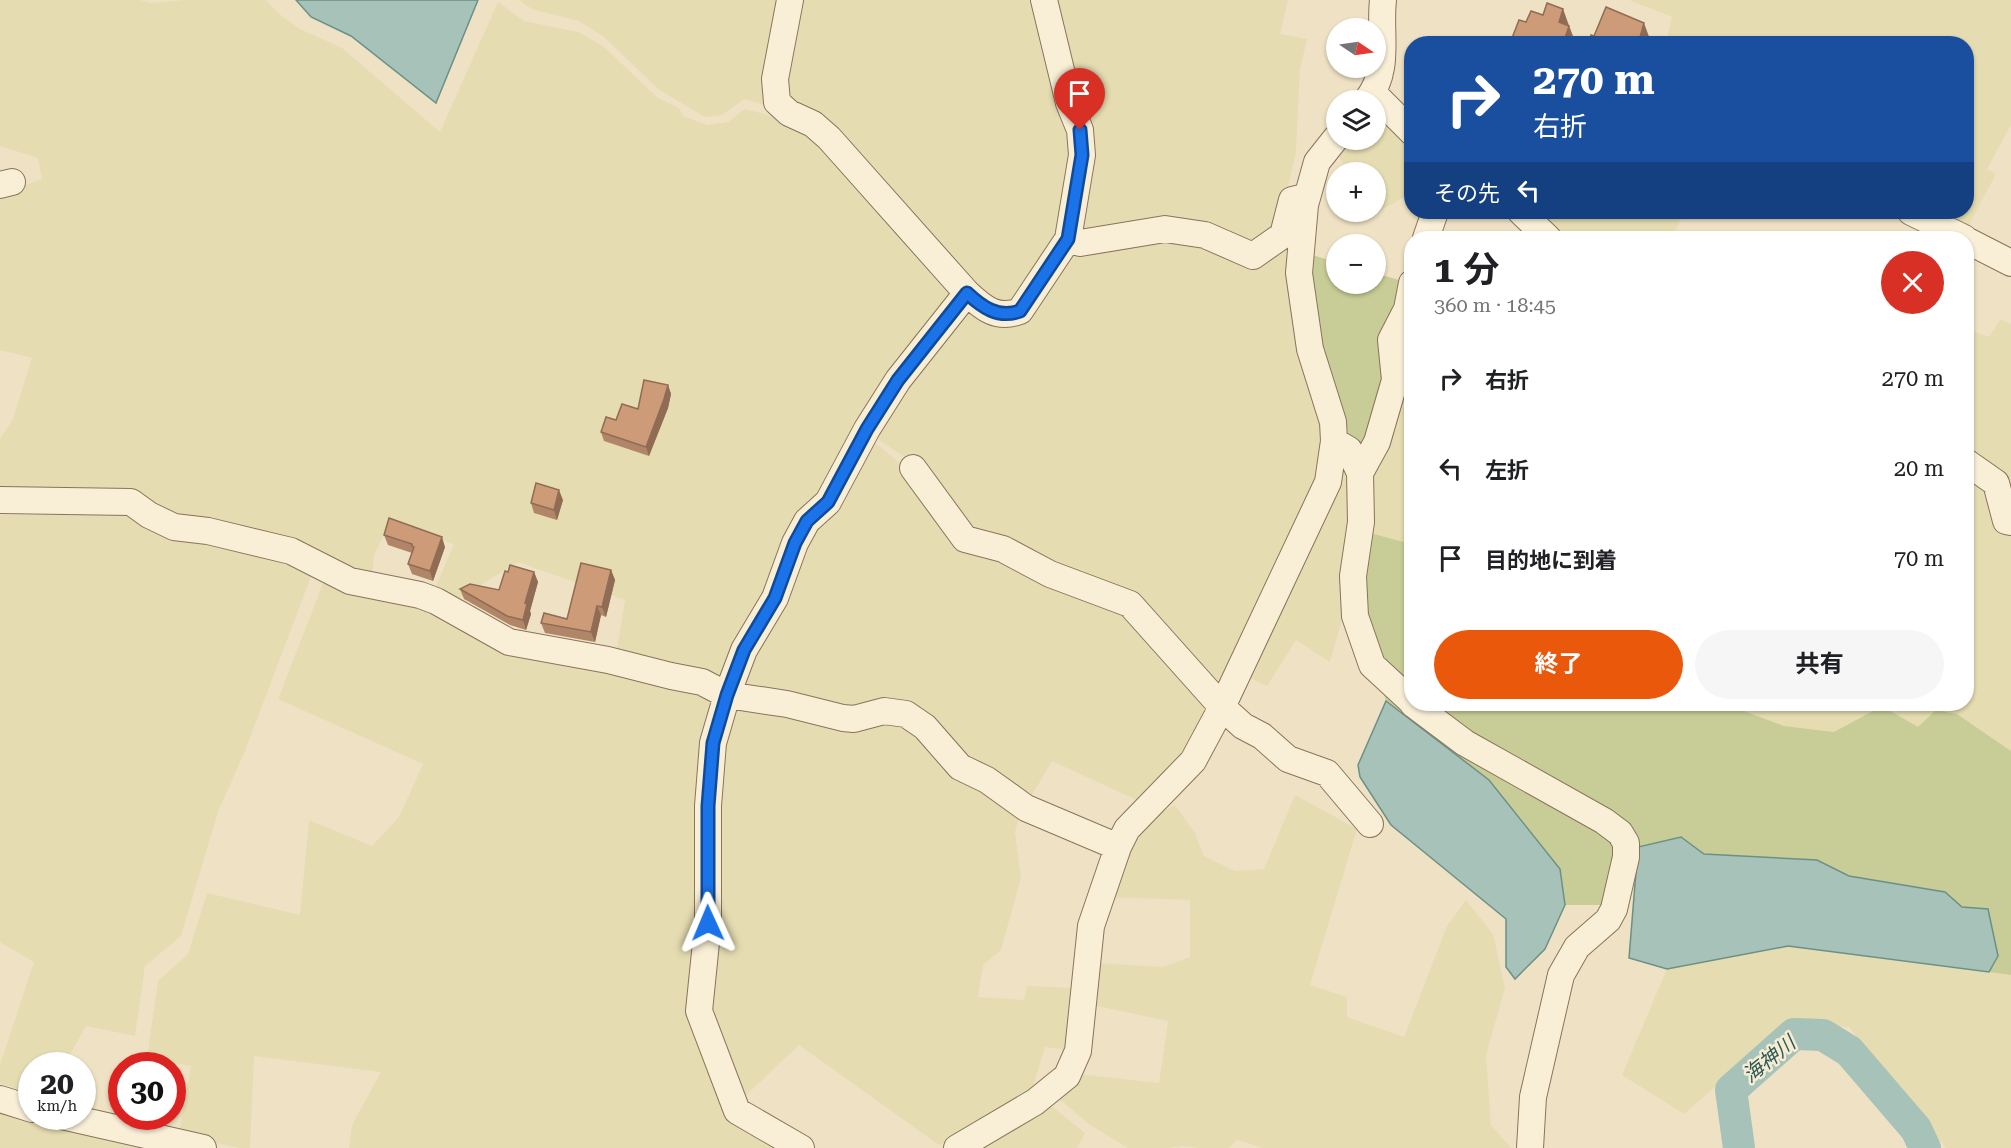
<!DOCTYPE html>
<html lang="ja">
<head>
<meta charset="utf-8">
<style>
  body { margin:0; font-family:"Roboto Serif","Noto Sans JP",serif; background:#f6f6f6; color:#202124; height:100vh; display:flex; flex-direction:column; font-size:22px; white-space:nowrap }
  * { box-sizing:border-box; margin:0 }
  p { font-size:20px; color:#757577 }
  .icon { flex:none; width:33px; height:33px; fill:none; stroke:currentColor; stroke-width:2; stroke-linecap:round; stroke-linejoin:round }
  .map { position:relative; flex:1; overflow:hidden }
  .panel { position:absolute; left:1404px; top:231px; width:570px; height:480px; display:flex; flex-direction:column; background:#fff; border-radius:24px; box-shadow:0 2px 4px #0004 }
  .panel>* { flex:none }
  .banner { position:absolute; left:1404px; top:36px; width:570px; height:183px; border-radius:24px; box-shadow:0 2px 4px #0004; background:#1a4fa0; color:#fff; overflow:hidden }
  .needle { width:39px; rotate:103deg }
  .tools { position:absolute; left:1326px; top:18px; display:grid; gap:12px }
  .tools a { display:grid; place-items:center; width:60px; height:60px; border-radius:50%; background:#fff; box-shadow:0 2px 4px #0004; font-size:30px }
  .speed { position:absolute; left:18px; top:1052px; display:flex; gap:12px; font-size:30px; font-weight:700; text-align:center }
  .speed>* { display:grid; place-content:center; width:78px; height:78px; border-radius:50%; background:#fff; box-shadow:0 2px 4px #0004; line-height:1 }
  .speed small { font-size:15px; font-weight:400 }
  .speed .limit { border:9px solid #d22; background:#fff; color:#111 }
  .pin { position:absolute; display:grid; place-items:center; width:51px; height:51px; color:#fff; margin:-62px -26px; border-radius:50% 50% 50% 0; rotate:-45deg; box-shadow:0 0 6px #0007 }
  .pin .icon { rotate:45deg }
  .me { position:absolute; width:66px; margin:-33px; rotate:359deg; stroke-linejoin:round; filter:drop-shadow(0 0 4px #0008) }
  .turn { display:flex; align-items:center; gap:21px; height:126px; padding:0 30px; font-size:27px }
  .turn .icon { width:78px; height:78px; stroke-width:2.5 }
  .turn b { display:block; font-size:42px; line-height:51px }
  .then { display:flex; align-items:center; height:57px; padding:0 30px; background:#0003; gap:12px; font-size:22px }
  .round { display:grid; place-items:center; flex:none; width:63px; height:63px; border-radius:32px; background:#f6f6f6 }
  .headline { display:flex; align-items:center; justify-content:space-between; height:102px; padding:0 30px }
  h1 { font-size:36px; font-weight:700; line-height:45px }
  .primary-button { display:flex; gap:12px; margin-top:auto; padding:12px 30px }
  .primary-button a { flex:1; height:69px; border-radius:36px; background:#ea580c; color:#fff; font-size:24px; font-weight:700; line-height:69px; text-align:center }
  .primary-button a+a { background:#f6f6f6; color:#202124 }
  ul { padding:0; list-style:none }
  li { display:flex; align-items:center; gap:18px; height:90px; padding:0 30px }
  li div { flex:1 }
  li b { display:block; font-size:22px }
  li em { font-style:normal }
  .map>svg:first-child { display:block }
  .farmland { fill:#e5dcb1 }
  .green { fill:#c8cd97 }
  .water { fill:#a6c2b9; stroke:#6c9087; stroke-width:1.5 }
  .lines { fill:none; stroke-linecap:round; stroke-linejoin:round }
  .river { stroke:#a6c2b9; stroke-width:32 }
  .minor-casing { stroke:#8a735a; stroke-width:28 }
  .minor { stroke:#f9efd7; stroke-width:26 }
  .wall { fill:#b18568 }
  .shaded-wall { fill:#906c55 }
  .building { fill:#ce9b79; stroke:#906c55; stroke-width:1.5 }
  .route-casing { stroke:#114b97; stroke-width:15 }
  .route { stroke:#1a73e8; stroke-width:10 }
  .labels { text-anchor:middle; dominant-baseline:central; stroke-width:5; stroke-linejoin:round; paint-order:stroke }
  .water-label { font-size:20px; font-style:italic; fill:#2d5a56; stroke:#f6ecd4 }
</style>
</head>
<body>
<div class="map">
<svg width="2011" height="1148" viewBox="0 0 2011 1148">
  <rect width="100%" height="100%" fill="#efe2c4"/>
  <!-- farmland -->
  <path class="farmland" d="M0,0H140L150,3L184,0H266L278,13L300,29L342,48L440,132L498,2L524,21L578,32L603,46L658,98L679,108L683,116L707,125L728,122L745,109L809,126L961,294L912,352L724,689L616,655L625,600L518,562L451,603L433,593L454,544L390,524L374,554L372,577L303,548L0,490V439L13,419L32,358L0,350V194L42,179L38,158L0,146Z
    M520,0H786L772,107L744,99L722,115L705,117L658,89L604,37L579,21L535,10L525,5Z
    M795,0H1040L1073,129L1067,227L1019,301L1003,310L792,110L781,79Z
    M1051,0H1288L1280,34L1307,39L1300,70L1296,151L1278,232L1253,250L1210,233L1078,234L1088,140Z
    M1629,0H2011V125L1987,169L1996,174L1964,234L1924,212H1966V44L1666,43L1672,17Z
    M1376,110L1411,138V193L1375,214L1372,212H1376V172H1347L1336,150L1345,140H1376Z
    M1527,212H1685L1671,238H1556Z
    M1295,231L1326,421L1327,461L1219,695L1136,599L967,534L915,464L869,433L966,297L992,320L1068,249L1179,236L1256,264Z
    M1411,307V544L1363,531L1396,340Z
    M2001,319L2011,324V751L1957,714L1937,710L1918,728L1882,706L1834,732L1784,726L1735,708L1736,704H1966L1967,329L1989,337Z
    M868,437L907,469L961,543L1128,608L1211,705L1180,765L1143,803L1052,761L1027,804L993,780L928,721L855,713L732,691L798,546Z
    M1341,454L1354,479L1345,609L1330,662L1296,640L1267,686L1244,675Z
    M0,515H125L183,536L292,560L312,574L245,751L218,812L181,936L145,966L135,1036L86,1026L64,1065H32L31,1094L0,1083V1065L34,962L0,942Z
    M326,576L719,698L692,1019L730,1113L779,1148H349L352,1125L381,1072L254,1056L250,1148H240L179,1135L191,1066L147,1058L158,981L188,954L207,893L300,915L309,820L372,846L399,817L423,764L278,699Z
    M730,701L897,717L1020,814L1015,832L1021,878L1001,950L983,965L978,997L1024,1000L1027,986L1078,988L1069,1050L1045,1047L1030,1096L939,1145L799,1045L740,1101L709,1010L719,749Z
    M1295,795L1357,829L1310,985L1347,997V1017L1404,1037L1447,926L1466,900L1493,934L1505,988L1486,1055L1491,1125L1511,1148H1263L1237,1140L1229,1148H1200L1183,1146L1168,1148H1128L1090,1125L1056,1096L1077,1074L1159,1083L1168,1021L1092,1005L1095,963L1163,967L1190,957V900L1105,897L1132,838L1151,818L1175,805L1195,833L1204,856L1235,871L1264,869Z
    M1788,946L2011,975V1148H1946L1849,1027L1788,1023L1684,1114L1622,1075L1667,969Z
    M1046,1102L1085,1133L1077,1148H970Z
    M0,1108L150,1148H0Z"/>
  <!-- green -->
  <path class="green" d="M1312,255L1336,262V284H1376V273L1402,281L1379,345L1384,385L1370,441L1357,458L1317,342L1309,292Z
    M1363,531L1411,544L1412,704H1736V708L1784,726L1834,732L1882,706L1918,727L1936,710L1957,714L2011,751V975L1989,972L1998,956L1988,909L1962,907L1945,892L1849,876L1817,860L1704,854L1681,837L1638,847L1605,905H1565L1560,869L1489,780L1386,701L1354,595Z"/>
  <!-- water -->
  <path class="water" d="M296,0H478L436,103L351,36L311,17Z
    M1386,701L1489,780L1560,869L1565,905L1545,949L1515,979L1506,967V919L1391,825L1360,777L1358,765Z
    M1681,837L1704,854L1817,860L1849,876L1945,892L1962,907L1988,909L1998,956L1989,972L1788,946L1667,969L1629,958L1638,847Z"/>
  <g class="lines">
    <!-- river -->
    <path class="river" d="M1739,1148L1731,1090L1794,1034L1823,1035L1849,1051L1916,1129L1925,1148"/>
    <defs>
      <path id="minor" d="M790,0L775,79L777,102L789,113L813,124L829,138L967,293C983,308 997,320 1020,311L1068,239L1082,155L1080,130L1069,103L1044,0
        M1373,93L1412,132
        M1367,100C1391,70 1379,34 1383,0
        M0,185L12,182
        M1521,212L1548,238
        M1911,212L1964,238
        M1426,238L1435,212
        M1068,239L1080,243L1165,229L1205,235L1253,256L1283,235L1292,200L1300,198
        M1966,240L2011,263
        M1334,441L1349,450L1360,473L1361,522L1353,576L1355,616L1372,665L1412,702
        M1966,462L1996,483L2006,521L2011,522
        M913,468L965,539L1003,549L1050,574L1130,604L1222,707L1243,726L1262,736L1288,759L1327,773L1370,824
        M1360,473L1377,442L1395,380L1391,340L1407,309L1412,283
        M0,500L131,502L149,515L174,527L208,531L291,551L350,581L420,595L436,601L509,642L608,660L671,676L702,682L727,695L787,704L843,718L854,719L884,711L906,714L925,727L960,767L987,780L1026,808L1118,847
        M1413,704L1465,743L1604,821L1620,833L1626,843V857L1614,909L1608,920L1577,947L1561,975L1533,1097L1530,1148
        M0,1099L32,1109
        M62,1116L203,1148
        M801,1148L737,1111L699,1011L708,923V806L713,743L727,695L744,650L775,598L795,543L807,521L828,502L867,429L898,380L967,293
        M957,1148L1035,1102L1067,1076L1078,1051L1091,926L1118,847L1127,829L1193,761L1222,707L1328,482L1334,441L1333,422L1310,349L1299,273L1305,205L1317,162L1336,138"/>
    </defs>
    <!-- minor casing -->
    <use href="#minor" class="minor-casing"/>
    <!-- minor -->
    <use href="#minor" class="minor"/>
  </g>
  <!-- wall -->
  <path class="wall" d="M1563,9L1576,44H1514L1512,38L1526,22L1543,15Z
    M668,385L671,394L668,408L649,456L604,441L601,432L638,409Z
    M563,500L557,520L534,513L531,503Z
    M384,535L445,547L433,581L412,574L408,564L412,553L388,545Z
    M611,570L615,580L606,617L601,615L595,642L545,633L541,623L567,619Z
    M508,572H534L538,582L530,611L531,614L526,630L510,625L464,599L460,589L499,590Z"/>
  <!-- shaded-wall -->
  <path class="shaded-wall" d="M1563,9L1569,27L1576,44H1563L1559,22Z
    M1644,23L1651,42V44H1638Z
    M668,385L671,394L668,408L649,456L646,447Z
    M559,490L563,500L557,520L554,510Z
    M442,537L445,547L433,581L430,571Z
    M611,570L615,580L606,617L602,607Z
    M534,572L538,582L530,611L531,614L526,630L523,620L525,603Z
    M597,606L601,615L595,642L591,632Z"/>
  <!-- building -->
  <path class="building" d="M1547,3L1563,9L1559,22L1569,26L1563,44H1518L1519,41L1512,38L1519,20L1526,22L1531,11L1543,15Z
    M1606,7L1644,23L1638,44H1589L1591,35L1594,36Z
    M644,380L668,385L664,399L646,447L601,432L606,417L616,420L622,404L638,409Z
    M536,483L559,490L554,510L531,503Z
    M389,518L442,537L430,571L408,564L414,547L412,546V544L384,535Z
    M581,563L611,570L602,607L597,606L591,632L541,623L544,613L567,619Z
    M510,565L534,572L525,603L527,604L523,620L507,616L460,589L470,584L499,590L505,571L508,572Z"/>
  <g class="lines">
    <defs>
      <path id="route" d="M708,923V806L713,743L727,695L744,650L775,598L795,543L807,521L828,502L867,429L898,380L967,293C982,307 998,319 1020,311L1068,239L1082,155L1080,130"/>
    </defs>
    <!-- route casing -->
    <use href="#route" class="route-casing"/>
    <!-- route -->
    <use href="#route" class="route"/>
  </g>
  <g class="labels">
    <!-- water labels -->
    <g class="water-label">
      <text transform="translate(1769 1059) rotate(-39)">海神川</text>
    </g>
  </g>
</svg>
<div class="tools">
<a><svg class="needle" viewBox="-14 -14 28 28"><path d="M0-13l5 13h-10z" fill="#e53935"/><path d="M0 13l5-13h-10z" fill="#757577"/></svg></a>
<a><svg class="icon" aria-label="layers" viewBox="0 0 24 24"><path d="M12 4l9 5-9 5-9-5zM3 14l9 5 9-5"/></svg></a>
<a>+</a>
<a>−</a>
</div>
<div class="speed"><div>20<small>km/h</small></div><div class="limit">30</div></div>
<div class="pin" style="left:1080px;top:130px;background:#d93025"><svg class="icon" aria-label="arrive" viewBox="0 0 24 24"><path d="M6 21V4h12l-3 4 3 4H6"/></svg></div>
<svg class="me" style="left:708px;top:923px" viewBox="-20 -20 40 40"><path d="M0-17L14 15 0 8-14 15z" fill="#1a73e8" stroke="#fff" stroke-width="4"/></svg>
<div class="banner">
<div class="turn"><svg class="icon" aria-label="right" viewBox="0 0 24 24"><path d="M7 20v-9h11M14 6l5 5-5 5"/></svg><div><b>270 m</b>右折</div></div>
<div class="then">その先<svg class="icon" aria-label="left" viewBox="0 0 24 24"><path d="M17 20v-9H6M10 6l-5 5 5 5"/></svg></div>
</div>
<section class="panel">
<div class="headline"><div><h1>1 分</h1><p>360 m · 18:45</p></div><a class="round" style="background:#d93025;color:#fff"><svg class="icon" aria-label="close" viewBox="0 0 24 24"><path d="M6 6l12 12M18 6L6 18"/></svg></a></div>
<ul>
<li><svg class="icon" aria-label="right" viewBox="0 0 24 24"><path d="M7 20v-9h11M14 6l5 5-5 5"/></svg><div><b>右折</b></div><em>270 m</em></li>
<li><svg class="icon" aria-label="left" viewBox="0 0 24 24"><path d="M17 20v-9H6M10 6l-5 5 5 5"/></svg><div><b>左折</b></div><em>20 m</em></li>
<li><svg class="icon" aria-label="arrive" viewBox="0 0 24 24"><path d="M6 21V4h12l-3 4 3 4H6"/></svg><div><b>目的地に到着</b></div><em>70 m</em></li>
</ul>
<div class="primary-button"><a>終了</a><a>共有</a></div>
</section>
</div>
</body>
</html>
